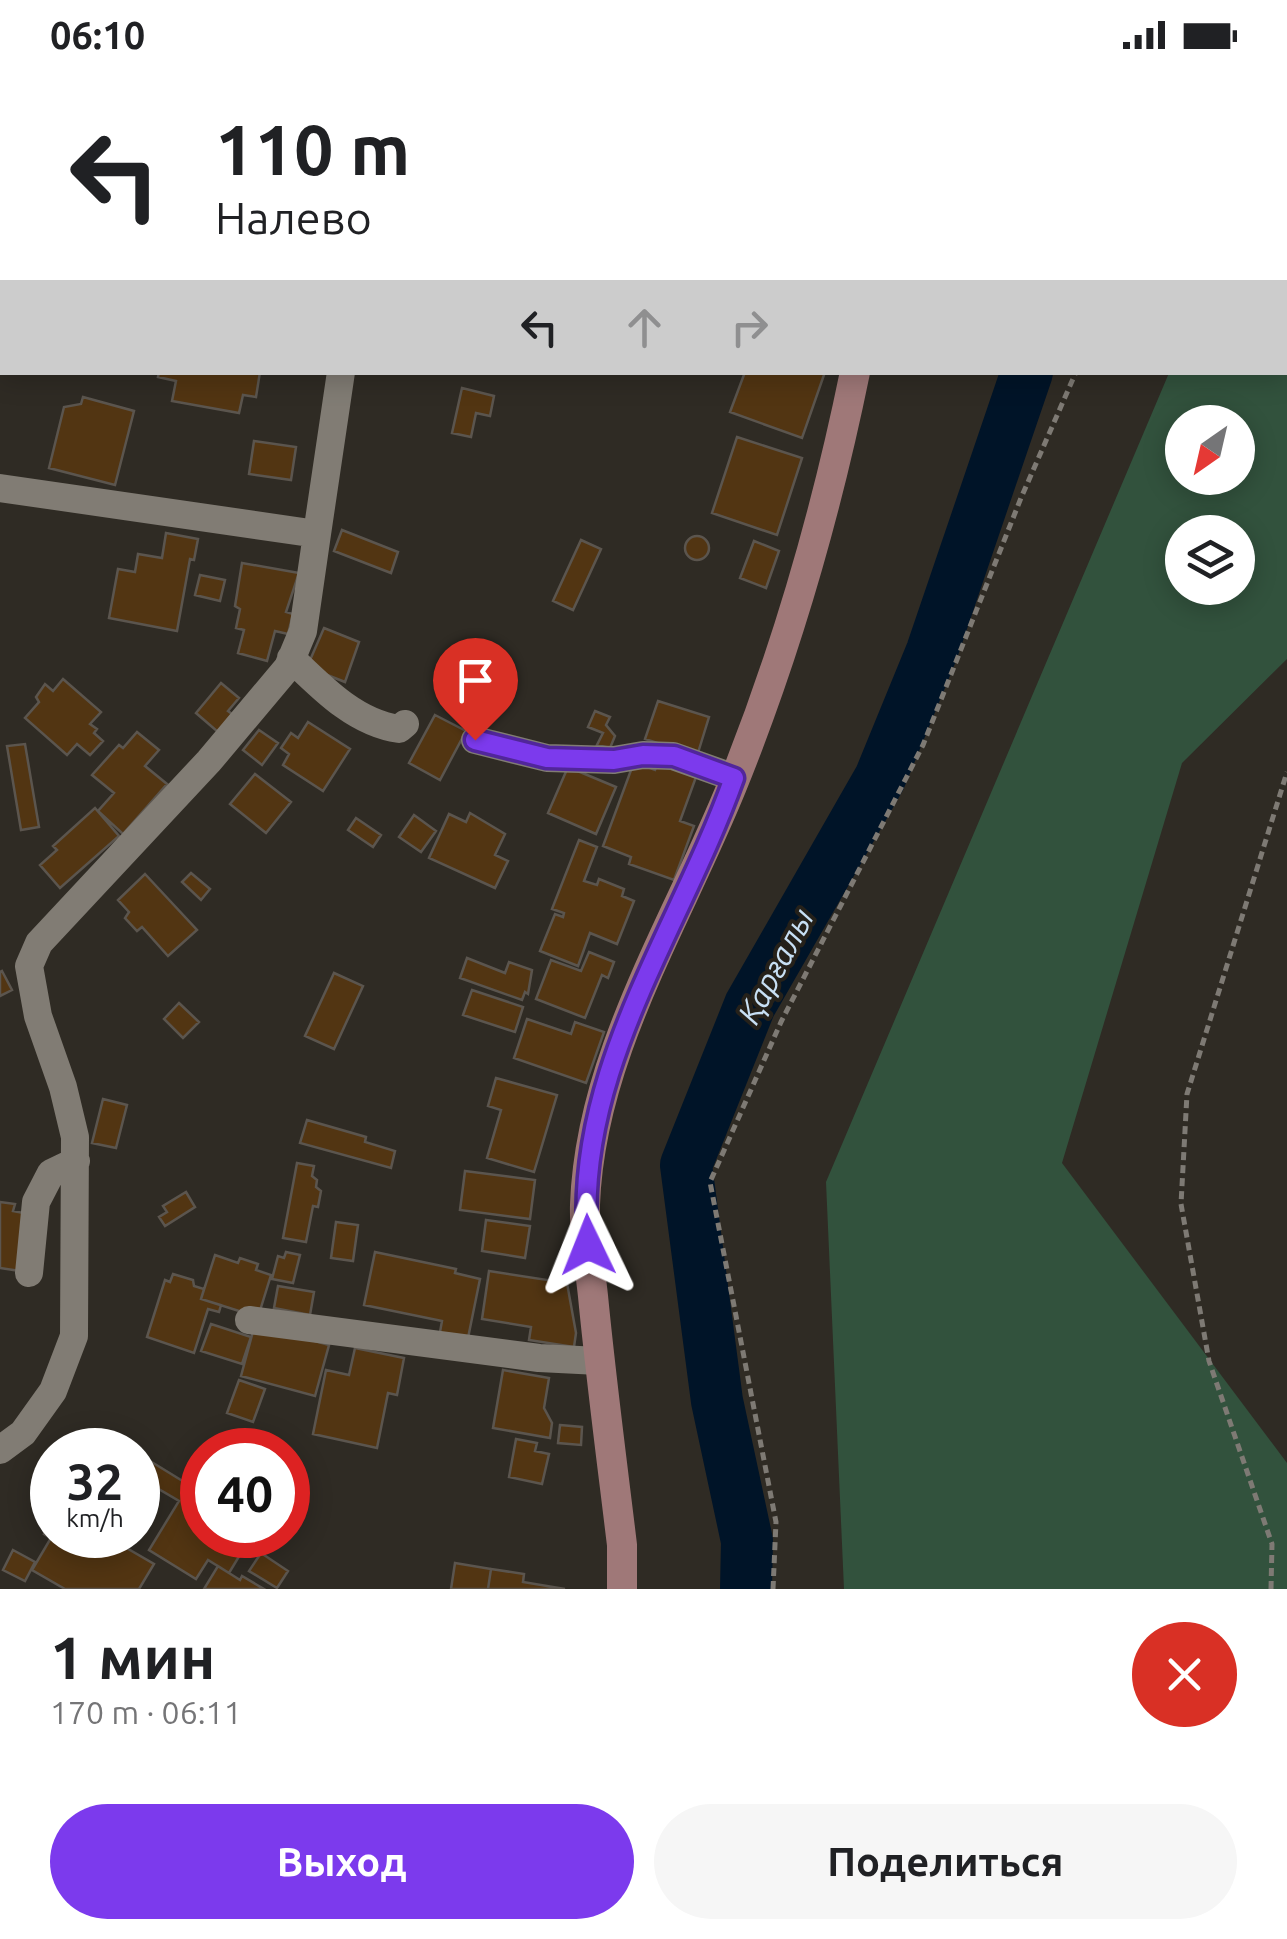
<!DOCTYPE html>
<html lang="ru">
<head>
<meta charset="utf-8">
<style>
  body { margin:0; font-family:Ubuntu,sans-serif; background:#f6f6f6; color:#202124; height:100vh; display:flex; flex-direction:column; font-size:38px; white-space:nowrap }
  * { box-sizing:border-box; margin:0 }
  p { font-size:32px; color:#757577 }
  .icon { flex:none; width:55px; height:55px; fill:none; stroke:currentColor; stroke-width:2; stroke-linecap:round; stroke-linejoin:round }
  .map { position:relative; height:1519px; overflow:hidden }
  .panel { display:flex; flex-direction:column; background:#fff; flex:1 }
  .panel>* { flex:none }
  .hud { position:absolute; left:0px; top:0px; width:1288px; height:305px; box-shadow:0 5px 25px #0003; background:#fff; color:#202124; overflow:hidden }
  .needle { width:65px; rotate:214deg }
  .buttons { position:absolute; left:1165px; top:335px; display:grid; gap:20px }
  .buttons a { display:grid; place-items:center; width:90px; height:90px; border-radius:50%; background:#fff; box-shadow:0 5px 25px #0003; font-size:50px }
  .speed { position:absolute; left:30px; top:1358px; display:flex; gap:20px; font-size:50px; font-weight:700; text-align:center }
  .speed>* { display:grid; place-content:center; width:130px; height:130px; border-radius:50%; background:#fff; box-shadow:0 5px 25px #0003; line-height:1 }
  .speed small { font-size:25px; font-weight:400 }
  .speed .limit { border:15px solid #d22; background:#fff; color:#111 }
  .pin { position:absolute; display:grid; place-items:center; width:85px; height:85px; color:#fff; margin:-102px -42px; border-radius:50% 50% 50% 0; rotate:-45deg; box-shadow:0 0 10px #0007 }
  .pin .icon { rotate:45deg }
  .me { position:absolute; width:110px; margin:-55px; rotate:358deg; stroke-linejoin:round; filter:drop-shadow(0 0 8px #0008) }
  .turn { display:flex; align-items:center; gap:35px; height:210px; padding:0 50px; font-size:45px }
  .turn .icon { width:130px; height:130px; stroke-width:2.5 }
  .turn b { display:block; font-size:70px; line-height:85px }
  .lanes { display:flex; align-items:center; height:95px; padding:0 50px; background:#0003; justify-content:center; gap:50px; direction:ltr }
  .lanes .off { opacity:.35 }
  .round { display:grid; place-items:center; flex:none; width:105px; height:105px; border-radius:52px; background:#f6f6f6 }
  .overview { display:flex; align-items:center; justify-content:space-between; height:170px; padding:0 50px }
  h1 { font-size:60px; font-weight:700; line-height:75px }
  .button { display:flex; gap:20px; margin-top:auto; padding:20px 50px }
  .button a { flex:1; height:115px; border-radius:60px; background:#7c3aed; color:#fff; font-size:40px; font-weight:700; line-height:115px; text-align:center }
  .button a+a { background:#f6f6f6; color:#202124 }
  .status { display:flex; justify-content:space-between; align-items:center; height:70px; padding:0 50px; background:#fff; direction:ltr }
  .status svg { height:28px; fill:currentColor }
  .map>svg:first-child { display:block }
  .green { fill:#32523d; fill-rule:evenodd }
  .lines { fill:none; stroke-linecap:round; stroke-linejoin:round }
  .river { stroke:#001428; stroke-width:52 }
  .building { fill:#523512; stroke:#5b554e; stroke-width:2.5 }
  .path { stroke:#7e7a74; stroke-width:5; stroke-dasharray:8 5; stroke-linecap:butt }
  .street { stroke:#817c74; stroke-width:28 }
  .secondary { stroke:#9f7878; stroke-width:30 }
  .route-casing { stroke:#51269a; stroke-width:25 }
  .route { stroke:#7c3aed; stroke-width:18 }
  .labels { text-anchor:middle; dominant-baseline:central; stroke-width:8; stroke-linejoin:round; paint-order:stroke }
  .water-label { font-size:32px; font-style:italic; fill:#c8e0f4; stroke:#25211a }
</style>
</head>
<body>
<div class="status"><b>06:10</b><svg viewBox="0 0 49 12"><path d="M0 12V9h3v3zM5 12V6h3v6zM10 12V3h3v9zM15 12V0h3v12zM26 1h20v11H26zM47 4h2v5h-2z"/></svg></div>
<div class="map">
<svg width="1287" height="1519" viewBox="0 0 1287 1519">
  <rect width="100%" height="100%" fill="#2f2b24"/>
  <!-- green -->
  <path class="green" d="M1274,0H1287V589L1182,693L1062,1093L1287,1393V1519H844L826,1112L1169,303L1285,302V2ZM1182,352H1238V408H1182ZM1182,462H1238V518H1182Z"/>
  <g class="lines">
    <!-- river -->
    <path class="river" d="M1140,2V0
      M746,1519L747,1471L717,1331L686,1095L750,935L880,708L932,581L1027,302"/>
  </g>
  <!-- building -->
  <path class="building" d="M269,0H342V2Z
    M587,0H684L586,2Z
    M159,302H260L256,327L243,325L239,343L172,331L176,311L158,307Z
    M745,302H825L802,368L730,342Z
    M462,318L494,326L490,346L476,343L471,367L452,363Z
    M83,327L134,341L115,415L49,398L64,337L81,334Z
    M737,367L802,388L777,465L712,443Z
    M254,371L296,377L291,410L249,404Z
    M342,460L398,482L391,503L334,481Z
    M166,463L198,469L194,490L190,489L177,561L109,548L118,499L135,502L138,484L162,488Z
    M685 478a12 12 0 1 1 24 0a12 12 0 1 1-24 0Z
    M581,470L601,479L573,540L553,531Z
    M754,471L779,481L766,518L740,508Z
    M242,493L299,503L286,542L293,544L288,564L275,561L267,591L238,583L244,560L236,558L240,539L235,536Z
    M200,505L225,510L220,531L195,525Z
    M324,558L359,572L345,612L307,597Z
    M63,609L101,642L90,654L97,659L94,663L103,671L90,685L77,674L67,685L25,648L39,632L36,627L45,614L53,621Z
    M221,613L239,628L228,641L232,644L218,662L196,643Z
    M658,631L709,647L697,686L645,669Z
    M595,641L610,647L606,655L615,666L610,678L597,675L603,663L588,657Z
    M435,645L466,661L440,710L409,693Z
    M308,652L350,679L323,721L283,695L289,684L281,678L291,663L298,668Z
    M259,660L278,673L262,695L243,680Z
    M137,662L159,680L145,696L167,714L123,764L98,741L114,723L92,705L119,675L123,678Z
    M25,674L39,757L21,760L7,676Z
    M634,692L655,700L658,693L696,707L680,751L694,756L674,810L629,794L631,787L603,776Z
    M568,697L616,717L596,764L548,743Z
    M255,704L291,732L266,763L230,734Z
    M95,738L119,766L60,818L40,795L57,780L53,776Z
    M470,743L505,764L495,785L508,791L495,818L429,788L449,744L466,752Z
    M414,745L436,761L421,782L399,767Z
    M356,748L381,765L373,777L348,760Z
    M579,770L597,777L584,811L597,815L599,809L624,819L622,826L634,831L617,874L590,863L578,896L540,881L555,844L563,847L564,843L552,839Z
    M191,803L210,819L201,830L182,812Z
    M145,804L197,860L168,886L142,857L137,861L125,848L129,842L118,830Z
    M589,882L614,892L608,908L602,905L585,948L536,929L551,890L581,901Z
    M467,888L505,903L509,892L532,900L528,924L525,922L522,930L460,908Z
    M2,901L12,920L0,926V902Z
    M334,903L363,916L334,979L305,966Z
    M472,920L523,937L515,962L463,945Z
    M179,933L199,952L183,968L164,949Z
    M527,949L571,964L575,952L604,962L586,1013L514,988Z
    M496,1008L557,1025L534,1102L487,1088L501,1040L488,1036Z
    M103,1029L127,1035L116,1078L92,1073Z
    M307,1050L366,1067L365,1072L395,1081L391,1098L300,1073Z
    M297,1093L314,1096L312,1106L317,1110L316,1117L321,1121L318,1137L313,1136L306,1172L283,1168Z
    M465,1101L535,1110L530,1149L460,1140Z
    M186,1122L195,1137L165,1156L159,1147L167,1142L163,1136Z
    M0,1132L15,1134L13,1141L29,1144L20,1201L0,1198Z
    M486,1150L530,1156L525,1188L482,1181Z
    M336,1152L358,1155L353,1191L331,1188Z
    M286,1182L300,1185L293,1213L272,1209L278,1186L284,1188Z
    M375,1182L456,1199L455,1203L480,1209L468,1268L440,1262L442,1251L364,1235Z
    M215,1185L238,1193L240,1188L258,1194L256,1200L271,1205L258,1247L201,1229Z
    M489,1201L567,1213L576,1263L574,1277L529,1270L531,1257L482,1249Z
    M173,1204L193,1210L194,1216L204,1219L201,1229L221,1235L219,1242L208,1239L194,1283L147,1267L165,1210L170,1212Z
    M278,1216L314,1222L310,1245L274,1238Z
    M211,1254L251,1267L242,1294L201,1281Z
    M255,1254L329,1275L315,1326L241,1306Z
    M355,1278L404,1288L397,1325L388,1323L377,1378L313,1364L326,1300L349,1305Z
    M503,1300L549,1308L544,1338L552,1353L550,1368L493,1358Z
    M239,1310L265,1319L253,1352L227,1343Z
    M560,1355L582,1357L581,1375L558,1373Z
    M516,1369L537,1373L535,1381L549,1384L542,1414L509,1407Z
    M150,1391L202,1423V1465H252L229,1503L208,1490L196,1509L149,1480L179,1431L140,1408Z
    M51,1453L52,1465H104L154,1494L139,1519H65L32,1500L51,1468L44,1464Z
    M13,1480L35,1492L25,1511L3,1500Z
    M261,1483L288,1501L277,1518L249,1501Z
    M455,1493L491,1499L488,1519H451Z
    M218,1496L240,1510L242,1506L264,1519H204Z
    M491,1499L524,1504L523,1512L565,1519H488Z"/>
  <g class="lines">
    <!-- path -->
    <path class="path" d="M1189,2L1190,0
      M773,1519L776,1452L710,1112L781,952L923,675L1021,428L1076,302
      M1271,1519L1272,1474L1209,1291L1181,1134L1187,1024L1287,702"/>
    <!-- street -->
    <path class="street" d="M1013,0V2
      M384,2V0
      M0,18L2,19
      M0,418L317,464L341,302
      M291,588C321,617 355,653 399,659L405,654
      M475,670L547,688L614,690L643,685L673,686L735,708
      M29,1203L36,1132L51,1103L76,1091
      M249,1250L539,1288L599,1291
      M0,1380L23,1363L53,1321L74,1266L75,1067L63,1017L38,946L29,896L39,873L209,691L288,597L303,561L317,464"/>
    <!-- secondary -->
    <path class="secondary" d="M950,2V0
      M622,1519V1475C612,1392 601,1309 593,1226C590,1197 584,1165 585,1135C590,986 677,852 732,716C786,582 826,444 855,302"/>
  </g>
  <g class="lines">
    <defs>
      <path id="route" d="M475,670L547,688L614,690L643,685L674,686L734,708C679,862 572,1004 588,1175"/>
    </defs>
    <!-- route casing -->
    <use href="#route" class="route-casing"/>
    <!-- route -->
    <use href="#route" class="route"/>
  </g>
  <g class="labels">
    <!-- water labels -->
    <g class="water-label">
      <text transform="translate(775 896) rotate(-62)">Қарғалы</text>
    </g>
  </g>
</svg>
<div class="buttons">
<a><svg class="needle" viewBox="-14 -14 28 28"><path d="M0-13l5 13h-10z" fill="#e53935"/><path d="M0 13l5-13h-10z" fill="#757577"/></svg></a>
<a><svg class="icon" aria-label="layers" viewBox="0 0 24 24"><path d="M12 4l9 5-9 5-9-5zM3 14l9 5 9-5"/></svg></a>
</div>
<div class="speed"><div>32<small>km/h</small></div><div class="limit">40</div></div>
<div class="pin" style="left:475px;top:670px;background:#d93025"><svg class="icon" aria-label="arrive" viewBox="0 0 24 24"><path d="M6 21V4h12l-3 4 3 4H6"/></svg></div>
<svg class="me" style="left:588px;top:1175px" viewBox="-20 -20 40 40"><path d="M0-17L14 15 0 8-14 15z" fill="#7c3aed" stroke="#fff" stroke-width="4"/></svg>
<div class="hud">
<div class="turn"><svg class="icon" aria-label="left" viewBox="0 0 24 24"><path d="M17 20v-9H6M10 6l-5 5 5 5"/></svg><div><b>110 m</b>Налево</div></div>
<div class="lanes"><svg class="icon" aria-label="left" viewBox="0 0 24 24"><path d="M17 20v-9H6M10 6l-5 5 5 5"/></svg><svg class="icon off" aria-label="ahead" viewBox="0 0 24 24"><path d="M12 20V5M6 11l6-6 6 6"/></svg><svg class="icon off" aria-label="right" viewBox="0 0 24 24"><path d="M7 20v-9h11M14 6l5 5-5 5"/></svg></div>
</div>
</div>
<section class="panel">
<div class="overview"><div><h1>1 мин</h1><p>170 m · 06:11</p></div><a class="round" style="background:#d93025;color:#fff"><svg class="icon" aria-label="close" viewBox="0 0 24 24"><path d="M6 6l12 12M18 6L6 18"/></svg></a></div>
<div class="button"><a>Выход</a><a>Поделиться</a></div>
</section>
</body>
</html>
